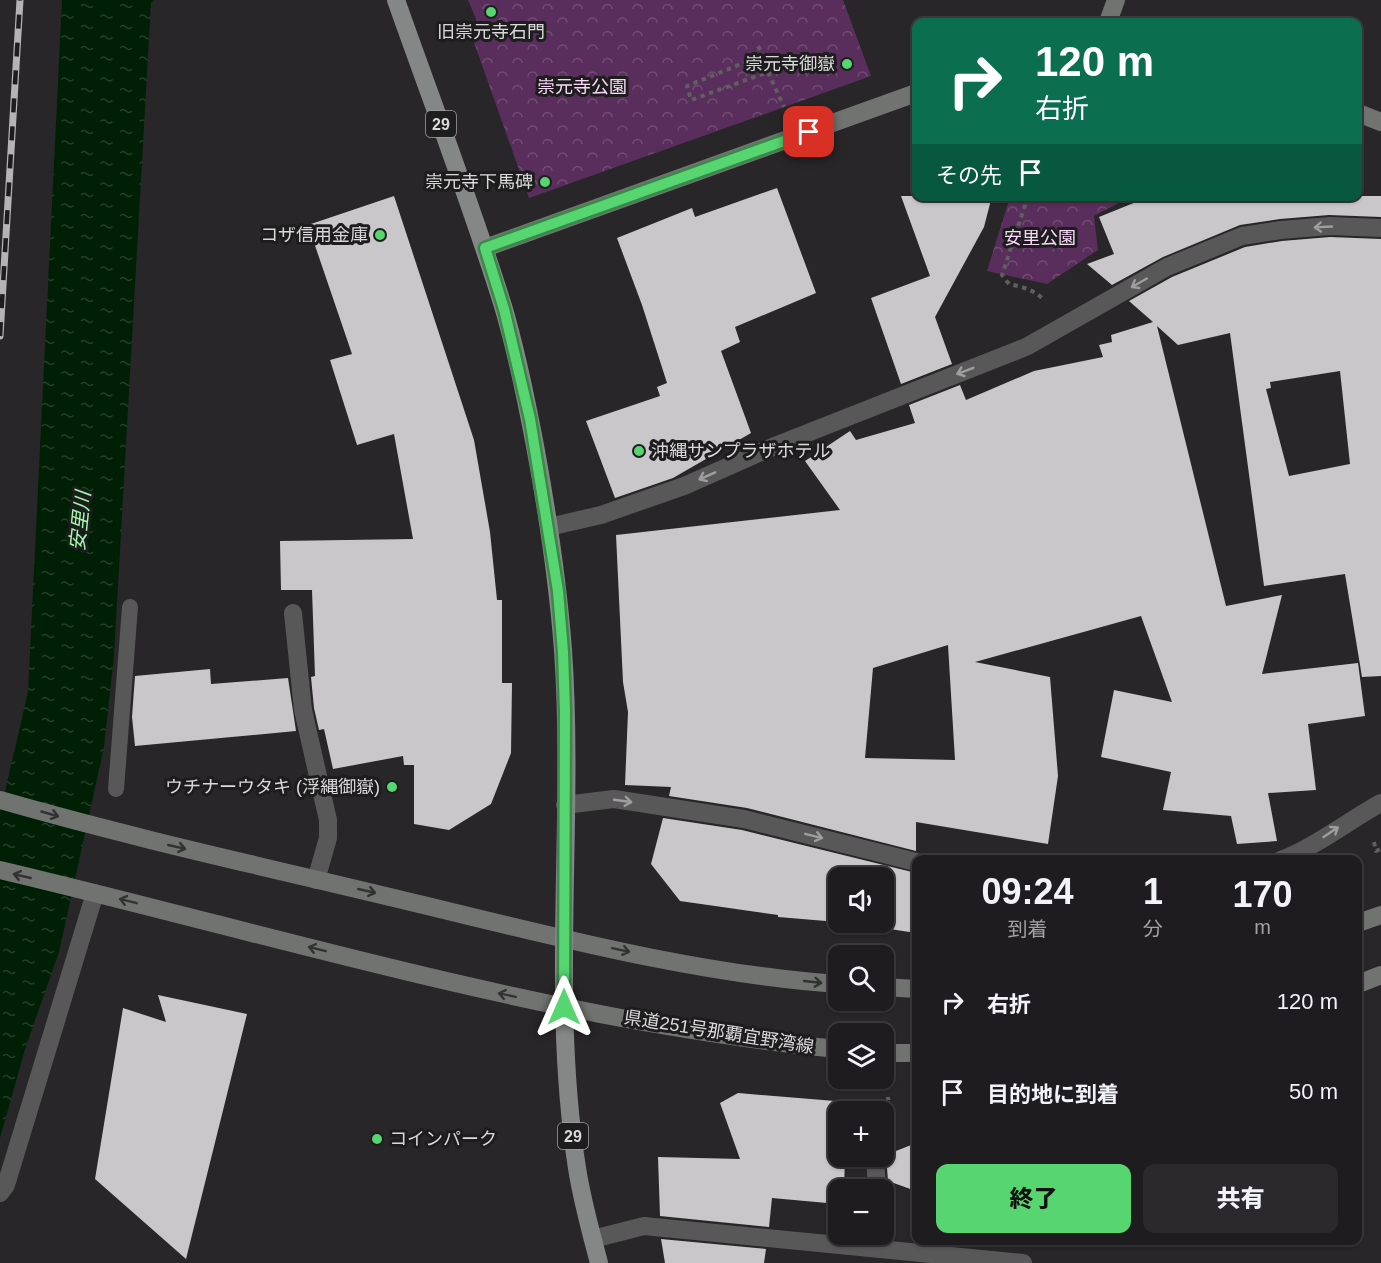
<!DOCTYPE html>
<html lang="ja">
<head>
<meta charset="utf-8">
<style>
  body { margin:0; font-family:Arial,"Noto Sans JP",sans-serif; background:#2b292b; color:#f1f3f6; height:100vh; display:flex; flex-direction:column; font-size:22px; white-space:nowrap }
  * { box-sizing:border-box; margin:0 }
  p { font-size:20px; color:#a1a1a4 }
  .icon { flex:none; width:33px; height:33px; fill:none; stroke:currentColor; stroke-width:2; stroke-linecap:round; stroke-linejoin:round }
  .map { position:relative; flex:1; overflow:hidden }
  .side { position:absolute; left:912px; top:855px; width:450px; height:390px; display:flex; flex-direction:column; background:#1e1c1e; border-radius:12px; box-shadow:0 2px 4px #0004,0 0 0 2px #3c3a3c }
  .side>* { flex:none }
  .banner { position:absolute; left:912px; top:18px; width:450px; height:183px; border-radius:12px; box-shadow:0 2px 4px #0004,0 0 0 2px #3c3a3c; background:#0b6e4f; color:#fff; overflow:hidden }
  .controls { position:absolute; left:828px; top:867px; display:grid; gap:12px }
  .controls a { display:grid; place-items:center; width:66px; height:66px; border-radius:12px; background:#1e1c1e; box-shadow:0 2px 4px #0004,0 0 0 2px #3c3a3c; font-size:30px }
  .pin { position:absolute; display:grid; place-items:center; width:51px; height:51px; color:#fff; margin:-26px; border-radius:12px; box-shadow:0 3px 9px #0006 }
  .me { position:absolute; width:66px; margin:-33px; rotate:0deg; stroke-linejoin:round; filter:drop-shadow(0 0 4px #0008) }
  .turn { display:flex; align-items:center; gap:21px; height:126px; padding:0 24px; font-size:27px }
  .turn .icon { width:78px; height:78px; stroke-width:2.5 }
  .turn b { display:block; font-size:42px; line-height:51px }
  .then { display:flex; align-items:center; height:57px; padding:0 24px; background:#0003; gap:12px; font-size:22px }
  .eta { display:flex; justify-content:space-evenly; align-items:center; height:102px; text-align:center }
  .eta b { font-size:36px; font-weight:800; line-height:42px }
  .primary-button { display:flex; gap:12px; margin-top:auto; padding:12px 24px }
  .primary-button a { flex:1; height:69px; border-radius:12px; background:#57d570; color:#111; font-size:24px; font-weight:800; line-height:69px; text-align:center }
  .primary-button a+a { background:#2b292b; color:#f1f3f6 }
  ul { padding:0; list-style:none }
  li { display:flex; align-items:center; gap:18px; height:90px; padding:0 24px }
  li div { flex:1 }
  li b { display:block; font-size:22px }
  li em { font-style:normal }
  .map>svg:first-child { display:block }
  .park { fill:url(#park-crowns) }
  .water { fill:url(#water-ripples) }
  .building { fill:#cac7ca; fill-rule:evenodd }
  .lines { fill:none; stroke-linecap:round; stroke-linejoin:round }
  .path { stroke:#605e60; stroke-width:4; stroke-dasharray:4.5 4.5; stroke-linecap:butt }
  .lane { stroke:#575857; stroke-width:16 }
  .street { stroke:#575857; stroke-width:18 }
  .secondary { stroke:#717371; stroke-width:18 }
  .primary { stroke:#858786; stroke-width:18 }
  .rail-casing { stroke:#b5b3b5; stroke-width:7 }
  .rail { stroke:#1e1d1e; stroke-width:4.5; stroke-dasharray:14; stroke-linecap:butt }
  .oneway { stroke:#9f9e9f }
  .oneway2 { stroke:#333233 }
  .route-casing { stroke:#398a49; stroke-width:15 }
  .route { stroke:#57d570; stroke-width:10 }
  .poi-dot { fill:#57d570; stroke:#1e1d1e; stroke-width:2 }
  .labels { text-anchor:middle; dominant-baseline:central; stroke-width:6; stroke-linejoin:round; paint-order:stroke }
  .shield { fill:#1e1d1e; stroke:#a2a0a2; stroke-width:1.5 }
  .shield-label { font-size:16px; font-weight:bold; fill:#dad8da }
  .poi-label { font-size:18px; fill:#dad8da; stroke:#1e1d1e; text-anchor:end }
  .park-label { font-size:18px; fill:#f9d8f9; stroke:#1e1d1e }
  .street-label { font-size:18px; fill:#dad8da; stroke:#1e1d1e }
  .water-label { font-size:20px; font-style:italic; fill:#9ffbac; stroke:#1e1d1e }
</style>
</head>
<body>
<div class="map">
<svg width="1381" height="1263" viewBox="0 0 1381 1263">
  <defs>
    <pattern id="park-crowns" width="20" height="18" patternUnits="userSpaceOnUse" patternTransform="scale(1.5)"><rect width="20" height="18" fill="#5a2e5c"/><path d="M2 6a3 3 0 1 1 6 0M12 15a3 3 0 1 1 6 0" fill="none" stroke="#714c73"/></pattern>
    <pattern id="water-ripples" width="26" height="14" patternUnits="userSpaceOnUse" patternTransform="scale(1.5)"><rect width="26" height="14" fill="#002005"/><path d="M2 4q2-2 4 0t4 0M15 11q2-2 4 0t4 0" fill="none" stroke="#254029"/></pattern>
  </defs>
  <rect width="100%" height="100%" fill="#282628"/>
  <!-- park -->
  <path class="park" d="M468,0H843L871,76L529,198L470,31L479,26Z
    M1010,197V196L1130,197L1094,216L1098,250L1047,284L987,271Z"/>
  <!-- water -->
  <path class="water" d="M62,0H154L151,3L114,656L104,747L59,952L26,1046L0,1138V813L28,692Z"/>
  <!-- building -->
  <path class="building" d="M777,188L816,293L735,327L740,342L721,351L751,433L673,478L615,498L586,421L660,396L657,387L667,383L642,305L617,238L692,208L695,217Z
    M394,196L474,440L490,532L497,600H502V683H512L511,753L491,804L449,830L414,824V765H404L403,756L333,769L324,729L319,730L314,708L311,677L315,676L312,590H281L280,541L413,539L394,434L357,445L330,360L352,354L308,225Z
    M901,196H992L984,227L935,317L952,364L901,384L871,298L930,276Z
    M1151,196H1381V217L1329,215L1280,219L1240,225L1163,257L1112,285L1087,264L1114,254L1099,217Z
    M1330,237L1381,239V676L1362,677L1345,574L1264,586L1230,333L1178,345L1157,326L1226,606L1282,595L1262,674L1358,663L1365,716L1308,724L1316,790L1268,793L1277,841L1237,844L1231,816L1163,810L1171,772L1101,757L1114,690L1172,702L1141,616L975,662L1050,677L1058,776L1048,844L916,822V851L747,808L669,796L671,787L625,785L628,712L623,682L616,535L840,510L805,461L850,431L856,440L915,423L909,405L960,385L966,400L1034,371L1103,357L1099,345L1112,342L1111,335L1153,322L1129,301L1172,277L1245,247L1282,241ZM1340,371L1350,464L1289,476L1266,389L1271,388L1270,382ZM948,645L955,760L865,758L873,668Z
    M210,669L211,684L288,678L296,731L135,746L132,717L135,676Z
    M663,818L742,830L916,873V933L844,922H884V878H838V922L778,917V915L680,901L651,864Z
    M158,995L247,1014L186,1259L95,1179L123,1008L166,1022Z
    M738,1093L847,1102V1112H838V1156H845L844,1190H838V1204L772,1198L769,1227L660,1216L658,1157L740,1159L720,1103Z
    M916,1143V1191L888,1181L886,1155Z
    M661,1239L766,1249L764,1263H665Z"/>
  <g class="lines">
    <!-- path -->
    <path class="path" d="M758,46L763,55L687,86L691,100L768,72L784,107
      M1028,196L1002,275L1009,284C1023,287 1035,290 1045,301
      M1374,842L1376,851L1381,849
      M884,1112L889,1113L888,1097"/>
    <!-- lane -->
    <path class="lane" d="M116,789L130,607"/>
    <!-- street -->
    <path class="street" d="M549,527L601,515L684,486L777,445L1026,347L1167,267L1242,236L1281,230L1330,226L1381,228
      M293,613L303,710L328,820V838L316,880
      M565,805L614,799L744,819L916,862
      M1281,860C1317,846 1348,821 1381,803
      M875,1156L877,1190
      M0,1193L6,1185L95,893
      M593,1239L644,1226L1023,1263"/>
    <!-- secondary -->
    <path class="secondary" d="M1108,22L1116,0
      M1358,113L1381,122
      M485,248L916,93
      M0,800C139,840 279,870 419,904C557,937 696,974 838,984
      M0,870C211,920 419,981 632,1020C700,1032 769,1043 838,1049
      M1358,923L1381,915
      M1358,984L1381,975
      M884,987L916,989
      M884,1053H916"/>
    <!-- primary -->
    <path class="primary" d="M396,0C432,102 471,203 503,306C517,353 527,403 536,451C548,517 558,584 563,650C575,823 550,997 577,1168C582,1201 591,1232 599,1263"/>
    <defs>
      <path id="rail" d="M0,336L20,0"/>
    </defs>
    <!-- rail casing -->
    <use href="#rail" class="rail-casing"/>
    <!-- rail -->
    <use href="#rail" class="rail"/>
  </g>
  <!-- one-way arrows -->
  <defs><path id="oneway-shaft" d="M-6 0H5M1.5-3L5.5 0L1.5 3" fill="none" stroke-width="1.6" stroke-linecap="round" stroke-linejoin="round" transform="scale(1.5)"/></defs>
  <g class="oneway">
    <use href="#oneway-shaft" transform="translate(1323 227) rotate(177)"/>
    <use href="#oneway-shaft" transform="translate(1139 283) rotate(150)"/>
    <use href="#oneway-shaft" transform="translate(965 371) rotate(159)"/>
    <use href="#oneway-shaft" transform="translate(707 476) rotate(156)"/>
    <use href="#oneway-shaft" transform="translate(623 801) rotate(8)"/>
    <use href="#oneway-shaft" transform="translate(1331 832) rotate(-34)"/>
    <use href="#oneway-shaft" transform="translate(814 836) rotate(14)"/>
  </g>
  <g class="oneway2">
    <use href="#oneway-shaft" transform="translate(50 814) rotate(16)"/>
    <use href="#oneway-shaft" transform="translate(177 847) rotate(13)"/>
    <use href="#oneway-shaft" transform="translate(22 876) rotate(-167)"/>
    <use href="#oneway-shaft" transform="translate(367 891) rotate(13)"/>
    <use href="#oneway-shaft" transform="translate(128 901) rotate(-166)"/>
    <use href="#oneway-shaft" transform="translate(317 949) rotate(-166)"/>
    <use href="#oneway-shaft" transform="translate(621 950) rotate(12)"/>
    <use href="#oneway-shaft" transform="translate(813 982) rotate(6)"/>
    <use href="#oneway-shaft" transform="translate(507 995) rotate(-168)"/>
  </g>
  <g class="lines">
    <defs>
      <path id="route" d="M564,1007L565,711L563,652L558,591L530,419L504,309L485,248L809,132"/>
    </defs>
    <!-- route casing -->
    <use href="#route" class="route-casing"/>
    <!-- route -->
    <use href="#route" class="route"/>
  </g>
  <!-- markers -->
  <g class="poi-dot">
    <circle cx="491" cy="12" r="6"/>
    <circle cx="847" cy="64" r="6"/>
    <circle cx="545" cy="182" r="6"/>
    <circle cx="380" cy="235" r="6"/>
    <circle cx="639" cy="451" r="6"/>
    <circle cx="392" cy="787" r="6"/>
    <circle cx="377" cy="1139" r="6"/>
  </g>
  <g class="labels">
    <!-- shield labels -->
    <g class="shield">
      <rect x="426" y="111" width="30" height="26" rx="4.5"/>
      <rect x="558" y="1123" width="30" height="26" rx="4.5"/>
    </g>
    <g class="shield-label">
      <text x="441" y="124">29</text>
      <text x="573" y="1136">29</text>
    </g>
    <!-- poi labels -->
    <g class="poi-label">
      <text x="491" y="32" text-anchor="middle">旧崇元寺石門</text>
      <text x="835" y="64">崇元寺御嶽</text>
      <text x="533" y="182">崇元寺下馬碑</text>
      <text x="368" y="235">コザ信用金庫</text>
      <text x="651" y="451" text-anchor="start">沖縄サンプラザホテル</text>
      <text x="380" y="787">ウチナーウタキ (浮縄御嶽)</text>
      <text x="389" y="1139" text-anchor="start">コインパーク</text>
    </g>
    <!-- park labels -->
    <g class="park-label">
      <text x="582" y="87">崇元寺公園</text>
      <text x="1040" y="238">安里公園</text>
    </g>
    <!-- street labels -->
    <g class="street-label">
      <text transform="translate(719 1032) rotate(9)">県道251号那覇宜野湾線</text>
    </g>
    <!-- water labels -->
    <g class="water-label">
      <text transform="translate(80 521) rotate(-84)">安里川</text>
    </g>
  </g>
</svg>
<div class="controls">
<a><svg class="icon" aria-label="sound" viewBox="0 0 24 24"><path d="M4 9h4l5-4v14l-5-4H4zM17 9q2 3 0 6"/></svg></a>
<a><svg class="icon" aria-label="search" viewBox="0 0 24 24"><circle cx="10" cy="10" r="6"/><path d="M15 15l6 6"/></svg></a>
<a><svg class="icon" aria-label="layers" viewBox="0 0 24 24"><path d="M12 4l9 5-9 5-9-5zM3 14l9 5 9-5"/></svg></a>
<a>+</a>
<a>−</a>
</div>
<div class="pin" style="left:809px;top:132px;background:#d93025"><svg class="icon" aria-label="arrive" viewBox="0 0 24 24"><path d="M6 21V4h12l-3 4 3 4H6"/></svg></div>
<svg class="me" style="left:564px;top:1007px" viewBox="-20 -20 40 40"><path d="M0-17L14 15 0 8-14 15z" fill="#57d570" stroke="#fff" stroke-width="4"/></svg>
<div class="banner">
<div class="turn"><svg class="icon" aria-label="right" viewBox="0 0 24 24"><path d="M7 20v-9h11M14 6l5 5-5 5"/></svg><div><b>120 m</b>右折</div></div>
<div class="then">その先<svg class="icon" aria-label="arrive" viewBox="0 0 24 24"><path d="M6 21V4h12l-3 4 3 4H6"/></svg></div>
</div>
<section class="side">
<div class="eta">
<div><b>09:24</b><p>到着</p></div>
<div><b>1</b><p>分</p></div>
<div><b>170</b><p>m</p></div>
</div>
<ul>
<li><svg class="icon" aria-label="right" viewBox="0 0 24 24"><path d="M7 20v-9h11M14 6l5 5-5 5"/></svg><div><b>右折</b></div><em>120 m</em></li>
<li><svg class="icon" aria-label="arrive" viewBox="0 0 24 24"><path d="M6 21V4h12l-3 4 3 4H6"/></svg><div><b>目的地に到着</b></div><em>50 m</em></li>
</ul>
<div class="primary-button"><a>終了</a><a>共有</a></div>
</section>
</div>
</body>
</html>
